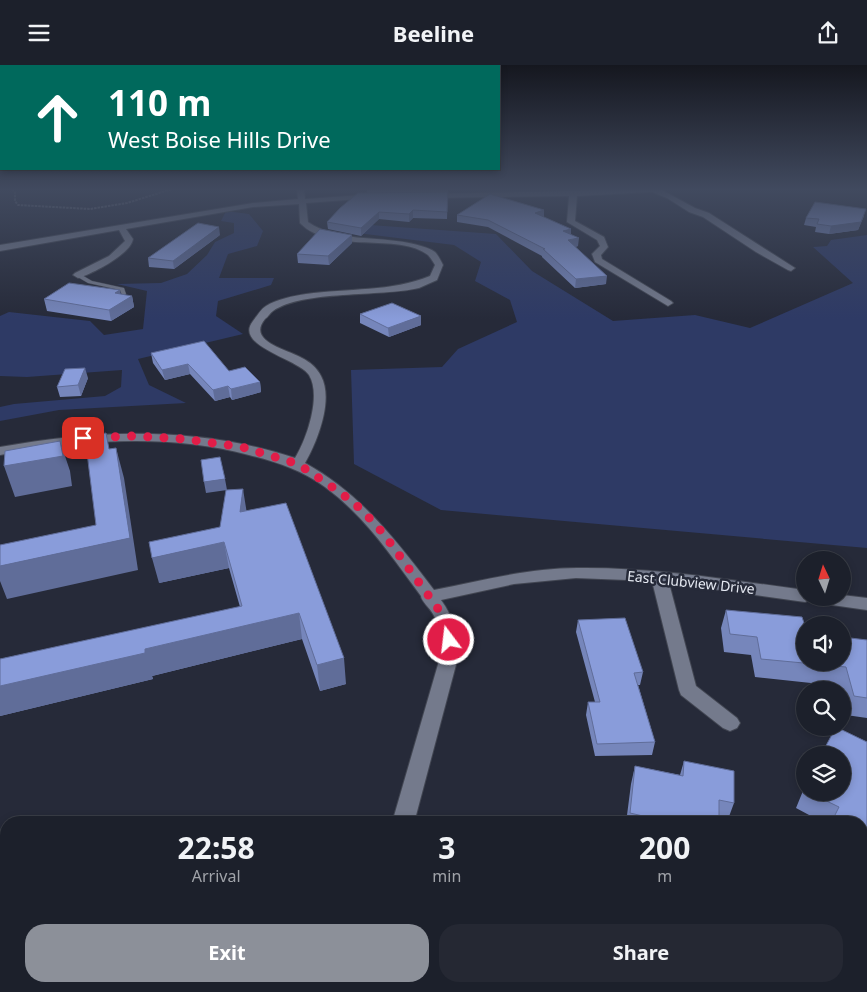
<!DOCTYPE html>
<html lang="en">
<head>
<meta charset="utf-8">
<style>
  body { margin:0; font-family:"Noto Sans",sans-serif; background:#252833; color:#f1f3f6; height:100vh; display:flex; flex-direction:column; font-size:19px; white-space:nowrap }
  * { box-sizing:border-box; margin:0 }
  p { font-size:16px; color:#a0a3a9 }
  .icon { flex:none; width:28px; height:28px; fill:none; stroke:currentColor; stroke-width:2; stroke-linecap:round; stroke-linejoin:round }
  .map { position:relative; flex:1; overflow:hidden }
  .panel { position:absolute; left:0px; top:751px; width:868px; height:176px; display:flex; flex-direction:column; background:#1c202b; border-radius:20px 20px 0 0; box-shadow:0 2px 8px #0003,0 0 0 1px #3a3e47 }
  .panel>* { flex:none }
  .hud { position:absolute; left:0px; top:0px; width:500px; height:105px; box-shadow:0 2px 8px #0003,0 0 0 1px #3a3e47; background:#00695c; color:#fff; overflow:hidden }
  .needle { width:32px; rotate:356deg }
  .controls { position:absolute; left:796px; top:486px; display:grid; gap:10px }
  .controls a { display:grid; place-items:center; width:55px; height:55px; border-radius:50%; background:#1c202b; box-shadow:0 2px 8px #0003,0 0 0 1px #3a3e47; font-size:25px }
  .pin { position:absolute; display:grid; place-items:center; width:42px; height:42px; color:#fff; margin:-21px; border-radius:10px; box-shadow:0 2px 8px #0006 }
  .me { position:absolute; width:55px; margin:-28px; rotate:345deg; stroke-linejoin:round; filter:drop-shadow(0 0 4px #0008) }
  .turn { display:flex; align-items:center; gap:18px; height:105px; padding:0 25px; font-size:22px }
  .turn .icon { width:65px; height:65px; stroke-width:2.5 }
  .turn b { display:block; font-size:35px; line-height:42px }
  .eta { display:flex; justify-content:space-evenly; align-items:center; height:85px; text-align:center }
  .eta b { font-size:30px; font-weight:700; line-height:35px }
  .button { display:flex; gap:10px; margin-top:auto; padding:10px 25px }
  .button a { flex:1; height:58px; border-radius:20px; background:#8c9099; color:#fff; font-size:20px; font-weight:700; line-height:58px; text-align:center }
  .button a+a { background:#252833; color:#f1f3f6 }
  header { display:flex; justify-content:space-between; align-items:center; height:65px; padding:0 25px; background:#1c202b; font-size:22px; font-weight:700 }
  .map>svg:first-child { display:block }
  .green { fill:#2e3a65 }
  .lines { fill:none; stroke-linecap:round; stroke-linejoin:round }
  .service-casing { stroke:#424652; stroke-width:1 }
  .minor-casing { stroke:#424652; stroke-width:2 }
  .path { stroke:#6d717e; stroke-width:2; stroke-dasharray:2.5 1; stroke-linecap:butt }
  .service { fill:#747a8c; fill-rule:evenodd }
  .minor { fill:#747a8c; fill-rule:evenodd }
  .wall { fill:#7686bb }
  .shaded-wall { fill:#606d99 }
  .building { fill:#899cda; stroke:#606d99 }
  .route { stroke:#e11d48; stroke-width:9; stroke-dasharray:0 16.2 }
  .labels { text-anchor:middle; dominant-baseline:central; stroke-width:5; stroke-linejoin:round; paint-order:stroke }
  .street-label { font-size:14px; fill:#e4e8f1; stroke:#262a39 }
</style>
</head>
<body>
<header><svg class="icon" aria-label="menu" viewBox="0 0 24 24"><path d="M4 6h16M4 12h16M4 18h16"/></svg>Beeline<svg class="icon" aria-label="share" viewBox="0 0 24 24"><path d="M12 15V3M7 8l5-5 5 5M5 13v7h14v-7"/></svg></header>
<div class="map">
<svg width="867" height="927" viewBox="0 0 867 927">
  <rect width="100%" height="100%" fill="#262a39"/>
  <!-- green -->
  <path class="green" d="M226,146L249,149L263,166L257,181L228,189L219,213H274L271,220L218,236L216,251L243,269L138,294L149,320L186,338L59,345L0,356V342L14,339L105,331L121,322L122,305L27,312L0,311V251L9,247L90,256L104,270L143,264L147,226L117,219L161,218L187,209L207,190L215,177L234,168V158L221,156Z
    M328,157L496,169L532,206L613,256L695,250L750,263L853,218L813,182L827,181L831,175L867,170V483L441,445L354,399L351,305L442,302L458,284L517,257L510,235L475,216L481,197L454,180L333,165Z
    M716,921H813L822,927H725Z"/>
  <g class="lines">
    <defs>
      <path id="service" d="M76,209H80L92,216L124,223L126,229L122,230L120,225L88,218L76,211Z"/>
      <path id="minor" d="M304,124L305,134L376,129V133H373L306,138L308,157C337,177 376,171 409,178C418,180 428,182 435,187C438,190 441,196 443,200L437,215L419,223C381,232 303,225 273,246C270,248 268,252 265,254C246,277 289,285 302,293C310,297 317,303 321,311C334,335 317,377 305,398C360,428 397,476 434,525C481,516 529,503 577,503C654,502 729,515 805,525V532H842V530L867,533V545L818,538L811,534L805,537L669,518L696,621L737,653L740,658L737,663L730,666L723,663L681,630L679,625L652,516L576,513L514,519L441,535C455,554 458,572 457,596L414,758H392L439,596C440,581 441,563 433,549C430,543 421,536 421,531C392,492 365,451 325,422C302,405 277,397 249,390C166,368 83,375 0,390V382C99,364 198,361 295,393C306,375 322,331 309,310C299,294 233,281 253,256C257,251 261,244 266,241C277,234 293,231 306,229C347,223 392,227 430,211L435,200C433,197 431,193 428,190C399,167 331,190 300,158L299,139L253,142L126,164L133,174C131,189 92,209 78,213L73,210L75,208L109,191L125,176L119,165L0,186V180L253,138L298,134L297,125Z
        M660,124L695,143L709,148L795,203L791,206L788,205L756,187L703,152L689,147L667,133L652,127L577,131L575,156L604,172L608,182L601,190L602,194L671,236L673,238L668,241L595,197L592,189L600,181L597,175L567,157L569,131L429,133L425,131L429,129Z
        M411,921H437L439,927H413Z"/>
    </defs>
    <!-- service casing -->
    <use href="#service" class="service-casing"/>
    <!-- minor casing -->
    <use href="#minor" class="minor-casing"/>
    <!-- path -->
    <path class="path" d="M12,124L15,127V136L18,140L90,144L127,138L172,124"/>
    <!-- service -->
    <use href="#service" class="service"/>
    <!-- minor -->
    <use href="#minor" class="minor"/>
  </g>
  <!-- wall -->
  <path class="wall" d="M367,124H448L447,154L413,153L409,157L379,154L361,171L328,164L327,157L367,128Z
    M457,150L544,152L571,170L578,181L575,182L606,219L575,223L542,192V191L488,162L457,157Z
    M864,151L858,165L829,169L815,167L816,162L804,160L806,153Z
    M220,170L174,204L149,202L148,193Z
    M352,178L329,200L298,198L297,189Z
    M132,231L134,242L111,256L47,246L44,234Z
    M360,249L421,260L389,272L360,258Z
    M151,288L229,306L260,317L261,327L232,335L230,332L215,336L190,309L165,315L153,298Z
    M88,313L81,331L60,332L57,322Z
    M247,446L346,619L320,626L302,574L152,611L153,614L0,651V594L240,542L229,503L159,518L220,462Z
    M726,545L805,598L867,575V653L846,650L842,635V625H840L839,621L755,612L751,590L724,587L721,563Z
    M578,555L643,607L640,620H638L655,677L652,690L595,691L586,650L588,637H595L576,567Z
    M836,662L867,677V763L863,771L867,773V786L861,798V758H824L796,743L805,721V728H842V690H821Z
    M684,696L734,738L727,757L719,755V758H626L631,719L635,701L680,710Z"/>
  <!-- shaded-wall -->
  <path class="shaded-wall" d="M866,144L858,165L829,169L831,161Z
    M413,145V153L409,157V149Z
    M544,145V152L535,148Z
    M379,147V154L361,171V163Z
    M219,162L220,170L174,204L173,196Z
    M571,164V172L563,166Z
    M352,170V178L329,200L328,191Z
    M579,173L578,181L567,184L568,175Z
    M607,211L606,219L575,223L576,214Z
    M120,225L122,236L132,231L134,242L111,256L109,245L115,228Z
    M421,251V260L389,272L388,263Z
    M188,299L190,309L165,315L162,305Z
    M85,303L88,313L81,331L78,320Z
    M260,317L261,327L232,335L231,324Z
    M228,321L230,332L215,336L213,325Z
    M60,376L70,406L72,421L15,432L4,401Z
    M116,383L124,413L138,505L7,534L0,516V501L130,473Z
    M225,414L227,425L206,428L204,417Z
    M243,424L247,449L240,447Z
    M224,477L229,503L159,518L152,493Z
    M299,548L302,574L152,611L153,614L0,651V621L145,584Z
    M344,593L346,619L320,626L317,600Z
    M42,921H114L94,927H36L34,923Z"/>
  <!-- building -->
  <path class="building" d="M448,127L447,147L413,145L409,149L379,147L361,163L327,157L340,143L358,128Z
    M490,129L544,145L535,148L571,164L563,166L579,173L568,175L607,211L576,214L543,184H545L488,155L457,150Z
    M815,137L866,144L861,157L831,161L817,159L819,154L806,153Z
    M198,158L219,162L173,196L148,193Z
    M320,164L352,170L328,191L297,189Z
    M69,218L120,225L115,228L132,231L109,245L44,234Z
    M392,238L421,251L388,263L360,249Z
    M204,276L229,306L245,302L260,317L231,324L228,321L213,325L188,299L162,305L151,288Z
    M85,303L78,320L57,322L65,304Z
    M106,368L109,384L116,383L130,473L0,501V480L96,460L85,372Z
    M60,376L63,391L4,401L5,386Z
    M220,392L225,414L204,417L201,395Z
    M243,424L240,447L286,438L344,593L317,600L299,548L145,584V588L0,621V594L242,541L224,477L152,493L149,477L220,462L226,425Z
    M726,545L802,552L805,561V598H842V572L867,575V633L854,631L846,602L761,594L757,572L730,569Z
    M625,553L643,607L634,608L655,677L597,679L588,637H600L578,555Z
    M836,662L867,677V763L863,771L867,773V786L861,798V758H831L839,742L810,728H842V690H821Z
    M684,696L734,706V738L719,735V758H673L630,748L635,701L683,711Z
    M755,753H762L770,758H753Z
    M35,921H42L34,923Z"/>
  <!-- sky -->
  <linearGradient id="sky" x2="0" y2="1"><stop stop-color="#15171f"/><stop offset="0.49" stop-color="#414a5f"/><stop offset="1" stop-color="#414a5f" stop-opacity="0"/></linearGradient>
  <rect width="867" height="254" fill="url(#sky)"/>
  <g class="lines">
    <!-- route -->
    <path class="route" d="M83,373L134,371L184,374L242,382L298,399L341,428L362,445L383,468L444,552L449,575"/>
  </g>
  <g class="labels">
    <!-- street labels -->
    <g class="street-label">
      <text transform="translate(691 517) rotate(6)">East Clubview Drive</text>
    </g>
  </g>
</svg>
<div class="controls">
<a><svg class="needle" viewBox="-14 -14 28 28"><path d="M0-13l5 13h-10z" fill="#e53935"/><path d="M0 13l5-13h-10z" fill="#a0a3a9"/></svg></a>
<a><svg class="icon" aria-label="sound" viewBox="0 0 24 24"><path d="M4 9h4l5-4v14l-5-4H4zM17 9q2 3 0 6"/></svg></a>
<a><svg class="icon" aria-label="search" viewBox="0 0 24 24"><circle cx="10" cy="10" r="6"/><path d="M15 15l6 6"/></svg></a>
<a><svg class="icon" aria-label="layers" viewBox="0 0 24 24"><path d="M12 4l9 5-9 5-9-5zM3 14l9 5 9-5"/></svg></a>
</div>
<div class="pin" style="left:83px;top:373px;background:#d93025"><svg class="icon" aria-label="arrive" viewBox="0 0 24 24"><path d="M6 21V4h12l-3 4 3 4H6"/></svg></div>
<svg class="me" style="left:449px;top:575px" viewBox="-20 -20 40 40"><circle r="17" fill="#e11d48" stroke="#fff" stroke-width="3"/><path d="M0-11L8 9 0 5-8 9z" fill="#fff"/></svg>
<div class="hud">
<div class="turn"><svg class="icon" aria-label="ahead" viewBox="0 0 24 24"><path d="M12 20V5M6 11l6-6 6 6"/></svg><div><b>110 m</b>West Boise Hills Drive</div></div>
</div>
<section class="panel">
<div class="eta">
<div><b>22:58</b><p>Arrival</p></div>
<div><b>3</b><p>min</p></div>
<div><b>200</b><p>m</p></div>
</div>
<div class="button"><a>Exit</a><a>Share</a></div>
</section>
</div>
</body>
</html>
